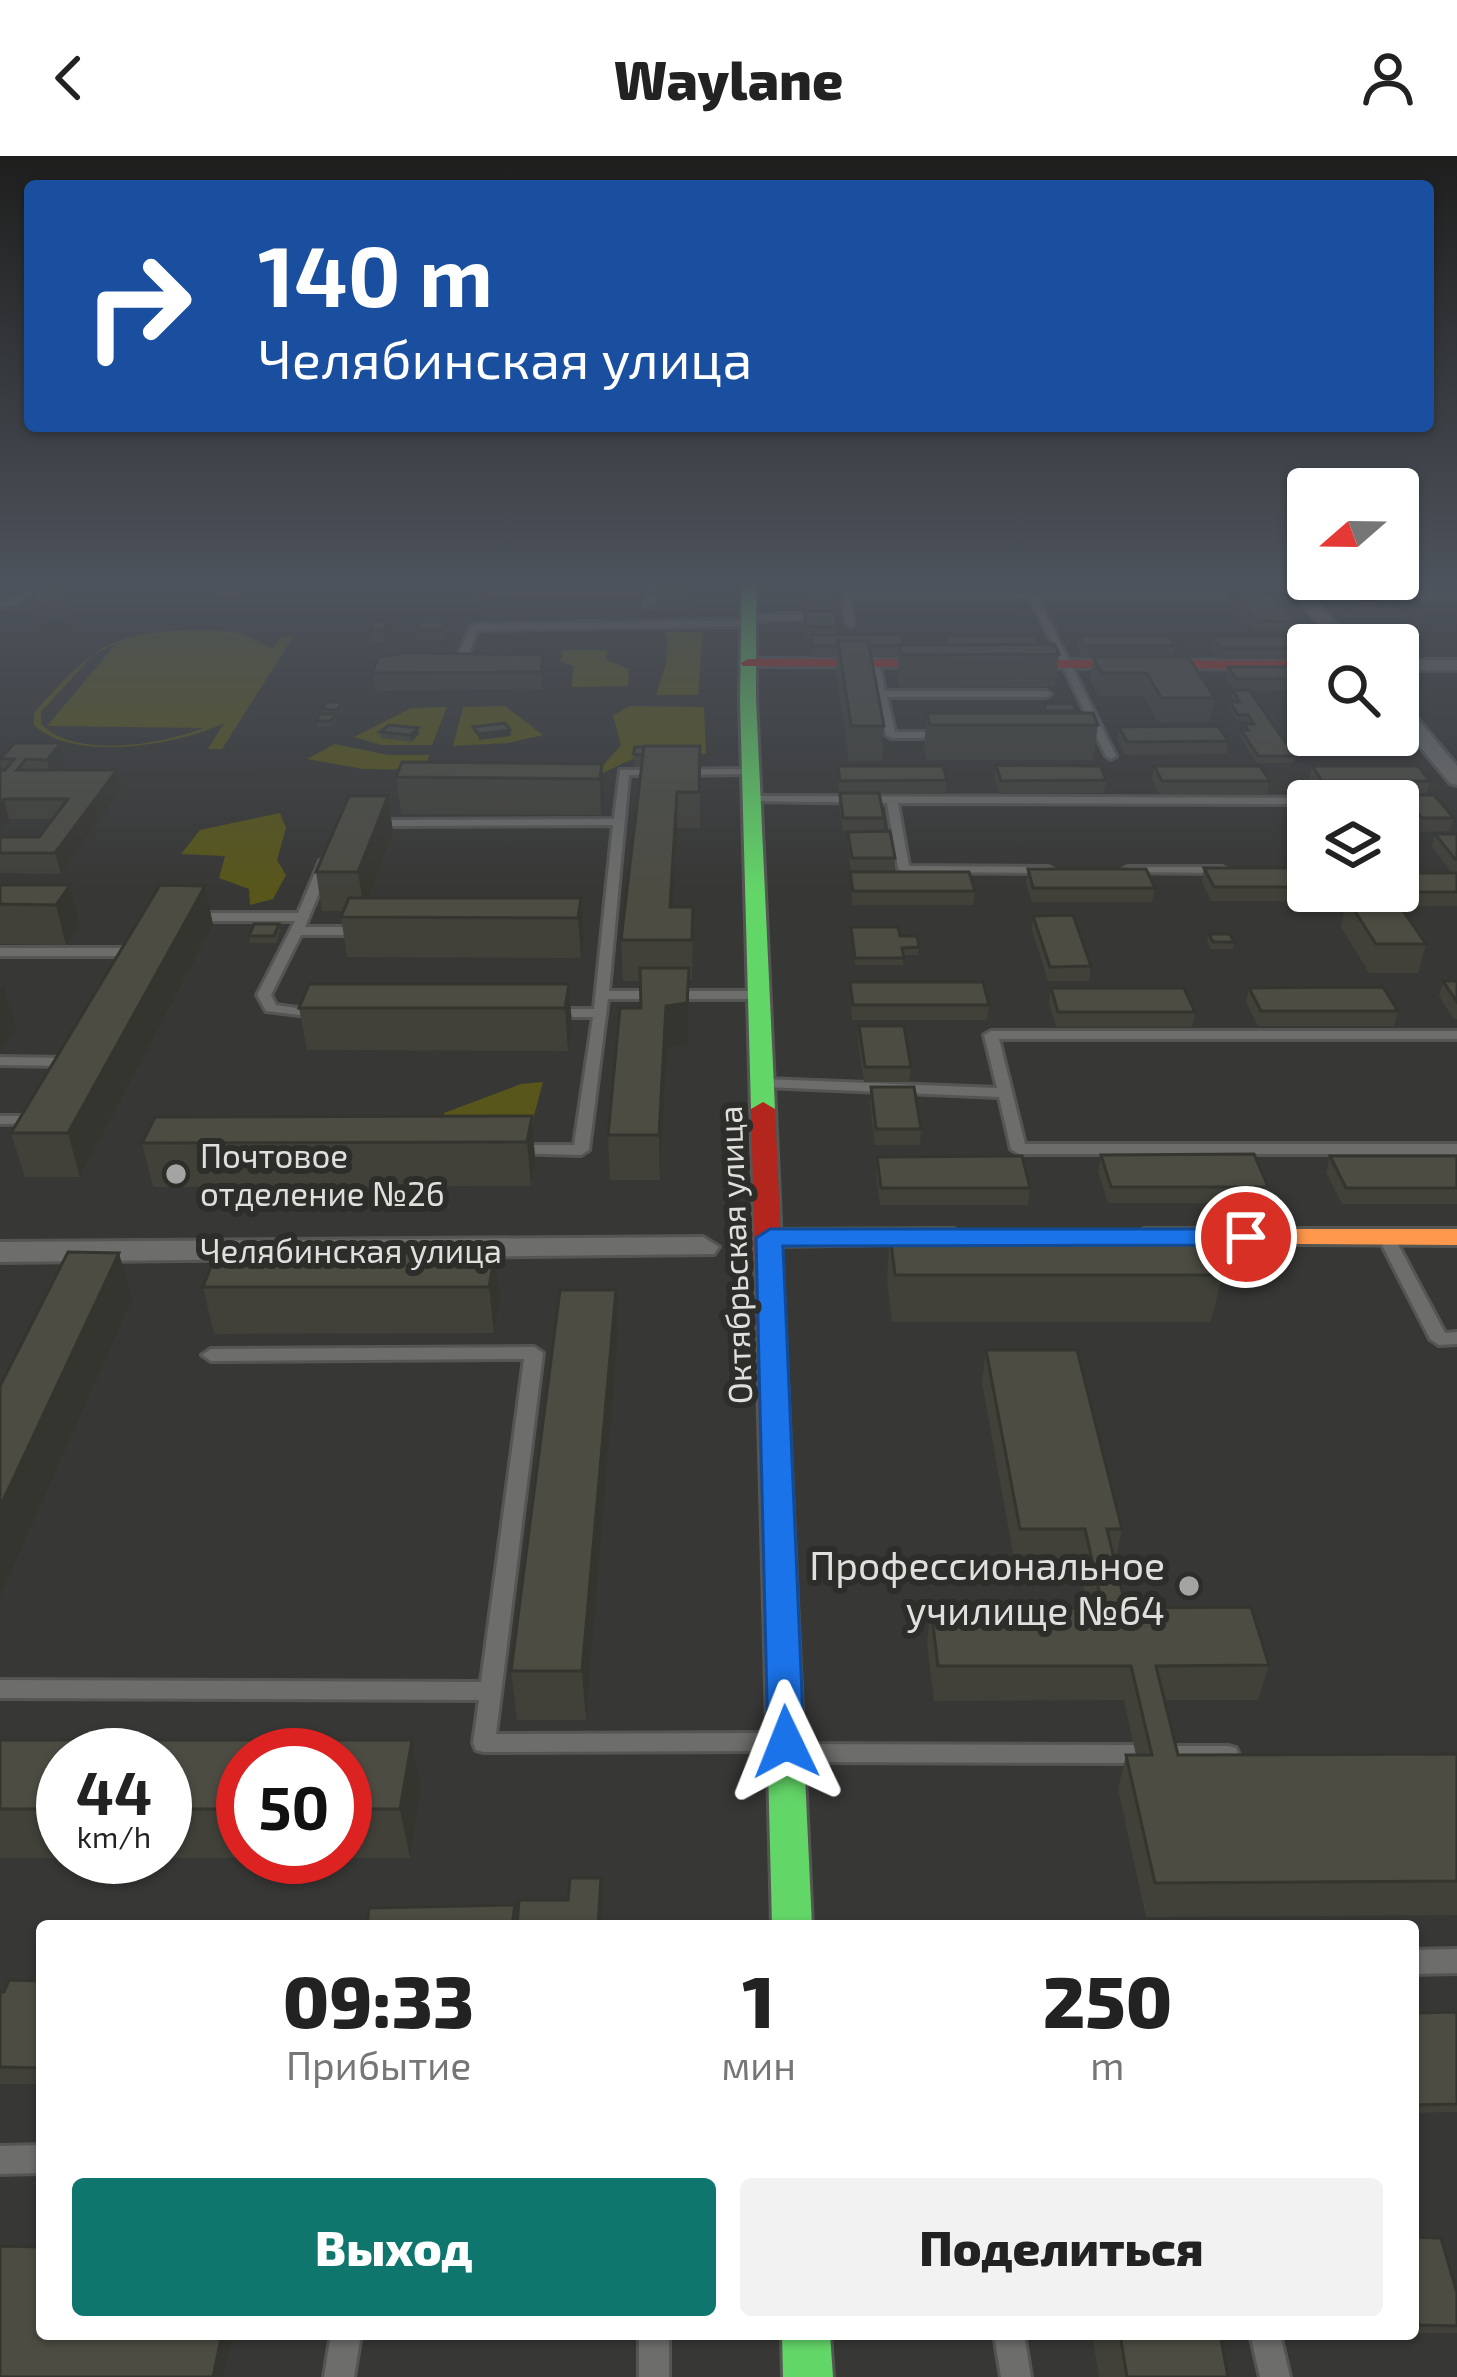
<!DOCTYPE html>
<html lang="ru">
<head>
<meta charset="utf-8">
<style>
  body { margin:0; font-family:"Exo 2",sans-serif; background:#f2f2f2; color:#222; height:100vh; display:flex; flex-direction:column; font-size:45px; white-space:nowrap }
  * { box-sizing:border-box; margin:0 }
  p { font-size:39px; color:#767676 }
  .icon { flex:none; width:66px; height:66px; fill:none; stroke:currentColor; stroke-width:2; stroke-linecap:round; stroke-linejoin:round }
  .map { position:relative; flex:1; overflow:hidden }
  .drawer { position:absolute; left:36px; top:1764px; width:1383px; height:420px; display:flex; flex-direction:column; background:#fff; border-radius:12px; box-shadow:0 3px 9px #0004 }
  .drawer>* { flex:none }
  .top-card { position:absolute; left:24px; top:24px; width:1410px; height:252px; border-radius:12px; box-shadow:0 3px 9px #0004; background:#1a4fa0; color:#fff; overflow:hidden }
  .needle { width:78px; rotate:250deg }
  .buttons { position:absolute; left:1287px; top:312px; display:grid; gap:24px }
  .buttons a { display:grid; place-items:center; width:132px; height:132px; border-radius:12px; background:#fff; box-shadow:0 3px 9px #0004; font-size:60px }
  .speed { position:absolute; left:36px; top:1572px; display:flex; gap:24px; font-size:60px; font-weight:700; text-align:center }
  .speed>* { display:grid; place-content:center; width:156px; height:156px; border-radius:50%; background:#fff; box-shadow:0 3px 9px #0004; line-height:1 }
  .speed small { font-size:30px; font-weight:400 }
  .speed .limit { border:18px solid #d22; background:#fff; color:#111 }
  .pin { position:absolute; display:grid; place-items:center; width:102px; height:102px; color:#fff; margin:-51px; border:6px solid #fff; border-radius:50%; box-shadow:0 3px 12px #0007 }
  .me { position:absolute; width:132px; margin:-66px; rotate:358deg; stroke-linejoin:round; filter:drop-shadow(0 0 9px #0008) }
  .turn { display:flex; align-items:center; gap:42px; height:252px; padding:0 36px; font-size:54px }
  .turn .icon { width:156px; height:156px; stroke-width:2.5 }
  .turn b { display:block; font-size:84px; line-height:102px }
  .eta { display:flex; justify-content:space-evenly; align-items:center; height:204px; text-align:center }
  .eta b { font-size:72px; font-weight:800; line-height:84px }
  .button { display:flex; gap:24px; margin-top:auto; padding:24px 36px }
  .button a { flex:1; height:138px; border-radius:12px; background:#0f766e; color:#fff; font-size:48px; font-weight:800; line-height:138px; text-align:center }
  .button a+a { background:#f2f2f2; color:#222 }
  header { display:flex; justify-content:space-between; align-items:center; height:156px; padding:0 36px; background:#fff; font-size:54px; font-weight:800 }
  .map>svg:first-child { display:block }
  .green { fill:#58561a; fill-rule:evenodd }
  .lines { fill:none; stroke-linecap:round; stroke-linejoin:round }
  .lane-casing { stroke:#555553; stroke-width:6 }
  .street-casing { stroke:#555553; stroke-width:6 }
  .fast-casing { stroke:#555553; stroke-width:6 }
  .slow-casing { stroke:#555553; stroke-width:6 }
  .jam-casing { stroke:#555553; stroke-width:6 }
  .lane { fill:#6d6d6b; fill-rule:evenodd }
  .street { fill:#6d6d6b; fill-rule:evenodd }
  .fast { fill:#63d668; fill-rule:evenodd }
  .slow { fill:#ff974d; fill-rule:evenodd }
  .jam { fill:#b3261e; fill-rule:evenodd }
  .wall { fill:#41413a; fill-rule:evenodd }
  .shaded-wall { fill:#35352f }
  .building { fill:#4c4c43; stroke:#35352f; stroke-width:3 }
  .route { fill:#1a73e8; stroke:#114b97; stroke-width:3 }
  .poi-dot { fill:#a4a4a2; stroke:#2d2e2a; stroke-width:4.5 }
  .labels { text-anchor:middle; dominant-baseline:central; stroke-width:12; stroke-linejoin:round; paint-order:stroke }
  .poi-label { font-size:33px; fill:#dfdfdd; stroke:#2d2e2a; text-anchor:start }
  .street-label { font-size:33px; fill:#dfdfdd; stroke:#2d2e2a }
  .near-poi-label { font-size:39px; fill:#dfdfdd; stroke:#2d2e2a; text-anchor:end }
</style>
</head>
<body>
<header><svg class="icon" aria-label="back" viewBox="0 0 24 24"><path d="M15 5l-7 7 7 7"/></svg>Waylane<svg class="icon" aria-label="person" viewBox="0 0 24 24"><circle cx="12" cy="8" r="4"/><path d="M4 21q1-7 8-7t8 7"/></svg></header>
<div class="map">
<svg width="1457" height="2221" viewBox="0 0 1457 2221">
  <rect width="100%" height="100%" fill="#373735"/>
  <!-- green -->
  <path class="green" d="M203,474L241,477L273,493L281,481H293L222,593H208L224,567C179,589 74,607 34,569V557C95,489 108,476 203,474ZM116,488L47,570L204,572C161,588 77,604 41,568V556L93,499Z
    M662,476H703L698,539H656L666,508L667,478Z
    M563,494H607L606,504L629,513L628,530L572,531L573,510L560,505Z
    M505,550L543,579L508,587L453,590L463,551Z
    M630,550L704,551L706,598L637,601L592,622L621,589L613,559Z
    M447,551L432,589H381L354,581L411,552Z
    M335,588L388,599H429L425,614L363,613L307,603Z
    M280,657L286,672L277,704L286,719L273,743L250,749L249,733L219,722L225,700L181,698L200,674Z
    M543,926L532,967L442,976L444,957L521,928Z"/>
  <g class="lines">
    <defs>
      <path id="lane" d="M27,426H35V434L20,446L0,452V446L14,442L28,431Z
        M651,426H659L655,450L621,451L617,448L621,445H648Z
        M842,438H1222L1226,440L1222,442H1038L1116,600L1111,603L1106,600L1030,442H850L854,468L850,471L846,468Z
        M826,458L829,459V463L750,465L753,467L749,470L477,474L465,508L460,511L455,508L470,471L474,468L748,464L745,462L749,459Z
        M871,505L879,507L885,535H1046L1051,538L1046,541H887L895,576H943L948,579L943,582H891L886,579Z
        M752,613L756,614V618L629,619L609,835H759L766,839L759,843H608L589,994L581,999L509,997L506,994L509,991L514,989H574L593,861H549L542,857L549,853H594L613,669L374,670L368,667L374,664L614,663L620,614Z
        M753,640L1361,642L1366,645H1308V648L898,647L909,710L1048,711L1054,714L1048,717L904,716L898,713L887,647L749,645V641Z
        M1398,695C1405,696 1416,710 1414,716L1398,717V711H1401L1398,706Z
        M326,702L332,705L305,771H364L370,775L364,779H301L271,839L276,849L324,856V862L266,855L257,839L295,765H190L184,761L190,757H298L320,705Z
        M1128,711H1222L1228,714L1222,717L1124,716L1122,714Z
        M0,792H129L135,796L129,800H0Z
        M991,875H1457V883H999L1025,988H1457V998H1019L1011,993L999,941L765,931L758,927L765,923L997,932L984,879Z
        M0,901L66,902L73,906L66,910L0,909Z
        M37,952L44,956L37,967L0,968V960H27L32,953Z
        M1386,1076L1394,1081L1445,1177L1457,1176V1188L1439,1189L1430,1183L1378,1081Z
        M534,1191L543,1197L496,1578L773,1577L781,1579L784,1586L781,1593L773,1595L484,1596L476,1594L473,1587L479,1544L0,1542V1524L481,1526L524,1203L211,1205L202,1199L211,1193Z
        M801,1588L1136,1589L1144,1591L1147,1598L1144,1605L1136,1607L801,1606L793,1604L790,1597L793,1590Z
        M1161,1590H1228L1236,1592L1239,1599L1236,1606L1228,1608H1161L1153,1606L1150,1599L1153,1592Z
        M1457,1793V1817L1413,1818V1794Z
        M42,1989V2017L0,2018V1990Z
        M331,2178H361L354,2221H324Z
        M639,2178H669V2221H639Z
        M994,2178H1024L1031,2221H1001Z
        M1250,2178H1280L1290,2221H1260Z"/>
      <path id="street" d="M1284,426H1301L1307,433L1457,432V442L1315,443L1354,489H1336Z
        M1398,504H1457V514H1398Z
        M1398,546L1405,548L1457,610V629L1450,627L1398,564Z
        M703,1081L719,1091L714,1098L0,1106V1086Z"/>
      <path id="fast" d="M742,426H756V543L775,953L763,960L751,953L740,543Z
        M954,1073L967,1081L963,1087L769,1090L756,1082L769,1074Z
        M782,1476L794,1480L799,1490L812,1770H772L765,1490L770,1480Z
        M782,2178H830L833,2221H783Z"/>
      <path id="slow" d="M1144,1073H1457V1089L1135,1087L1131,1081Z"/>
      <path id="jam" d="M748,503L1308,505V513L743,510L741,507Z
        M763,946L775,953L799,1490L794,1500L782,1504L770,1500L765,1490L751,953Z"/>
    </defs>
    <!-- lane casing -->
    <use href="#lane" class="lane-casing"/>
    <!-- street casing -->
    <use href="#street" class="street-casing"/>
    <!-- fast casing -->
    <use href="#fast" class="fast-casing"/>
    <!-- slow casing -->
    <use href="#slow" class="slow-casing"/>
    <!-- jam casing -->
    <use href="#jam" class="jam-casing"/>
    <!-- lane -->
    <use href="#lane" class="lane"/>
    <!-- street -->
    <use href="#street" class="street"/>
    <!-- fast -->
    <use href="#fast" class="fast"/>
    <!-- slow -->
    <use href="#slow" class="slow"/>
    <!-- jam -->
    <use href="#jam" class="jam"/>
  </g>
  <!-- wall -->
  <path class="wall" d="M29,426H59L73,477L45,481Z
    M210,426H256L246,442H212Z
    M472,426H507L505,432H642V462L484,463L482,445H474Z
    M690,426L689,456H659V440Z
    M808,426H888L887,436H834L837,479L904,489H944L945,480L1039,488L1059,498L1055,531L900,532L897,521L898,501H871L884,570L882,605H849L836,517L837,501H812L811,482H805L803,444L808,433Z
    M910,426H942L941,436H912Z
    M969,426H1051L1050,435H972Z
    M1077,426H1162L1160,435L1082,436Z
    M1166,426H1251L1249,435H1171Z
    M1432,426H1457V433H1439Z
    M1348,437L1378,444L1375,455H1352L1345,447Z
    M1237,438L1294,465L1291,476H1256L1235,449Z
    M388,465L389,477L385,486H371L370,474Z
    M446,465L447,477L444,485H416L415,474Z
    M1380,478L1413,486L1410,498H1398V489H1378Z
    M1079,480L1175,490L1174,501L1215,542L1210,566H1158L1143,540H1098L1090,524L1093,502H1083L1077,491Z
    M1213,481L1308,489V503H1218L1211,493Z
    M543,499L544,516L542,533L375,535L372,517Z
    M1228,511H1308V535H1250L1295,600L1293,607H1257L1240,581L1244,568H1249L1247,565H1237L1229,553L1230,546H1235L1231,540L1232,534H1234L1226,523Z
    M1044,548L1076,555V557L1098,569L1093,604H927L924,592L927,557H1044Z
    M343,552L339,560H336V564L332,571H317L316,565L323,558L322,553Z
    M1119,571L1228,585L1226,598L1125,599L1117,583Z
    M380,576L419,578L411,586L381,582Z
    M1330,579H1380L1385,584L1382,597H1344Z
    M61,587L65,606L59,614H117L121,634L61,718L0,717V681H39L53,663H9L0,674V614H3L0,603Z
    M700,590V672H677L673,751H693L692,824H689L688,889L667,892L660,1024H610L608,979L641,852L640,825H623L621,784L641,611H634L633,598Z
    M602,608L604,644L601,659L401,658L396,621Z
    M996,609L1106,624L1104,637L1000,638L995,622Z
    M838,610L947,624L945,638H879L884,662L883,675H843L839,651Z
    M1154,610L1270,625L1267,638H1159L1152,623Z
    M1312,610L1430,625L1426,638H1319L1309,623Z
    M1404,639L1454,662L1450,675L1418,676L1400,652Z
    M388,640L393,677L369,742H581L584,782L581,802L347,801L341,761L344,755H322L316,716Z
    M848,676L895,702L894,716H851L848,689Z
    M1435,678H1457V716L1452,717L1432,691Z
    M1204,712H1308V735H1334L1332,745H1211L1202,726Z
    M1028,713L1155,732L1152,746H1032L1026,727Z
    M850,716L975,735L973,749H852Z
    M1457,717V750H1399L1426,788L1418,817H1369L1341,771L1347,743H1390L1385,735H1398Z
    M0,729H70L80,769L66,789L0,788Z
    M205,730L213,769L80,1021H25L11,977Z
    M1033,760L1091,810L1089,825H1048L1032,774Z
    M279,768L280,775L276,787H250L249,780Z
    M851,771L900,780L919,791L918,799H903V809H855Z
    M1209,778L1234,786L1233,793H1211L1207,785Z
    M1443,825H1457V863H1454L1439,840Z
    M850,826L989,849L987,864H852Z
    M569,828L572,870L568,895L307,894L299,852Z
    M1051,832L1195,856L1192,871H1056L1049,847Z
    M1249,832L1398,855L1394,870H1258L1246,846Z
    M859,870L911,911L909,926H864L858,885Z
    M871,931L921,973L920,989H875L870,947Z
    M532,960L535,1004L531,1030L153,1031L142,987Z
    M1101,999L1268,1031L1264,1047H1108L1098,1015Z
    M1330,1000H1457V1048H1342L1326,1016Z
    M877,1001L1030,1032L1028,1049H880L876,1017Z
    M890,1078L1222,1119L1211,1166H892L887,1124Z
    M495,1097L500,1143L494,1177L214,1178L203,1131Z
    M618,1181L586,1564H517L511,1515Z
    M986,1194L1122,1373L1115,1407L1126,1452L1269,1509L1258,1544H1164L1178,1599L1457,1598V1759L1146,1761L1118,1633L1126,1599H1136L1124,1544L934,1545L927,1487L931,1453L1088,1452L1078,1407L1015,1408L982,1227Z
    M0,1584H412L421,1633L410,1702H0ZM63,1599H165V1701H63ZM243,1599H345V1701H243Z
    M42,1825V1928H0V1836Z
    M1457,1856V1956L1413,1957V1857Z
    M1413,2081L1457,2137V2177H1414Z
    M1092,2178H1220L1228,2221H1099Z"/>
  <!-- shaded-wall -->
  <path class="shaded-wall" d="M243,426H256L246,442Z
    M66,446L73,477L45,481L37,449Z
    M388,465L389,477L385,486L384,474Z
    M543,499L544,516L542,533L541,516Z
    M418,572L419,578L411,586L410,579Z
    M510,574L511,580L479,584L478,578Z
    M61,587L65,606L52,623L47,604Z
    M602,608L604,644L601,659L600,623Z
    M117,614L121,634L61,718L55,697Z
    M677,636V672L671,791L670,751Z
    M388,640L393,677L364,755L358,716Z
    M4,643L9,663L0,674V648Z
    M70,729L80,769L66,789L56,749Z
    M205,730L213,769L80,1021L68,977Z
    M581,742L584,782L581,802L578,762Z
    M689,812L688,889L667,892L660,1024L659,979L666,850Z
    M569,828L572,870L568,895L565,852Z
    M3,830L16,872L0,895V835Z
    M532,960L535,1004L531,1030L527,986Z
    M119,1097L132,1143L0,1440V1351Z
    M495,1097L500,1143L494,1177L489,1131Z
    M616,1134L618,1181L586,1564L582,1515Z
    M412,1584L421,1633L410,1702L400,1653Z
    M601,1722L603,1740L601,1770H598Z
    M222,2178H232L223,2221H213Z"/>
  <!-- building -->
  <path class="building" d="M30,426H59L66,446L37,449Z
    M660,426H689V440H659Z
    M485,432H642L641,441H482Z
    M803,433L834,434L835,448H804Z
    M1348,437H1371L1378,444H1354Z
    M1237,438H1271L1294,465H1258Z
    M805,455H836L837,471L806,470Z
    M388,465L384,474H370L374,466Z
    M419,465H446L442,474H415Z
    M1380,478H1406L1413,486H1388Z
    M811,479H901L904,489L869,490L868,484H838L837,490H813Z
    M945,480H1035L1039,488L948,489Z
    M1079,480H1169L1175,490H1084Z
    M1213,481H1303L1309,489L1308,492H1220Z
    M838,484H868L884,570H851Z
    M1054,488L1059,498L902,499L899,489Z
    M406,497L543,499L541,516L372,517L379,501Z
    M1093,501H1188L1215,542H1161L1147,517H1102Z
    M1228,511H1308V523H1236Z
    M1232,534H1249L1295,600H1258L1241,574H1248L1244,568H1254L1248,559H1238L1230,546H1240Z
    M327,546H342L338,554L322,553Z
    M1044,548H1073L1076,555H1046Z
    M927,557H1093L1098,569H930Z
    M320,558H336L331,565H316Z
    M505,567L510,574L478,578L473,571Z
    M389,569L418,572L410,579L380,576Z
    M1218,570L1228,585L1127,586L1119,571Z
    M1343,579H1380L1385,584L1347,585Z
    M15,587H61L47,604L26,603L17,614H117L55,697H0V681H39L68,643H4L0,648V614H5L14,603H0Z
    M644,590H700L699,636H677L670,751H693L692,784H621Z
    M635,591H644L643,599L633,598Z
    M402,606L602,608L600,623L396,621Z
    M996,609L1101,610L1106,624L1001,625Z
    M838,610H943L947,624L840,625Z
    M1154,610H1260L1270,625H1162Z
    M1312,610H1418L1430,625H1322Z
    M840,637H879L884,662H843Z
    M1404,639H1434L1454,662H1422Z
    M349,640H388L358,716H316Z
    M890,675L895,702H852L848,676Z
    M1435,678H1457V703H1455Z
    M1204,712H1308V731H1214Z
    M1028,713H1146L1155,732H1033Z
    M850,716H969L975,735H853Z
    M1398,717H1457V736H1398Z
    M0,729H70L56,749L0,748Z
    M160,729L205,730L68,977H11Z
    M349,742H581L578,762L341,761Z
    M1347,743H1395L1426,788H1376Z
    M1073,759L1091,810L1050,811L1033,760Z
    M254,768H279L274,780H249Z
    M851,771H898L900,780H917L919,791L902,792L904,802H855Z
    M1209,778H1230L1234,786H1213Z
    M640,812H689L687,847L666,850L659,979H608L620,852H641Z
    M1443,825H1457V846Z
    M850,826H983L989,849H853Z
    M309,828H569L565,852H299Z
    M1383,831L1398,855H1261L1249,832Z
    M1051,832H1184L1195,856H1058Z
    M859,870H904L911,911H865Z
    M871,931H914L921,973H876Z
    M532,960L527,986L142,987L155,961Z
    M1254,998L1268,1031H1111L1101,999Z
    M1022,1000L1030,1032H881L877,1001Z
    M1330,1000H1457V1032H1346Z
    M890,1078H1206L1222,1119H895Z
    M68,1096L119,1097L0,1351V1230Z
    M216,1097H495L489,1131H203Z
    M560,1134H616L582,1515H511Z
    M986,1194H1077L1122,1373H1107L1126,1452L1251,1451L1269,1509L1156,1510L1178,1599L1457,1598V1725L1155,1727L1126,1599H1152L1131,1510H938L931,1453L1103,1452L1085,1373H1020Z
    M0,1584H412L400,1653H345V1599H243V1653H165V1599H63V1653H0Z
    M570,1722H601L598,1770H517L519,1744H568Z
    M515,1749L512,1770H367L369,1752Z
    M9,1824L42,1825V1912L0,1911V1836H4Z
    M1457,1856V1948L1413,1949V1857Z
    M1413,2081L1441,2082L1457,2137V2170L1419,2169L1413,2148Z
    M0,2090L42,2091V2178H222L213,2221H0Z
    M1120,2178H1220L1228,2221H1127Z"/>
  <!-- sky -->
  <linearGradient id="sky" x2="0" y2="1"><stop stop-color="#1e1e1d"/><stop offset="0.58" stop-color="#4d535c"/><stop offset="1" stop-color="#4d535c" stop-opacity="0"/></linearGradient>
  <rect width="1457" height="737" fill="url(#sky)"/>
  <!-- route -->
  <path class="route" d="M770,1073H1246L1260,1081L1246,1089L783,1090L804,1586L799,1597L786,1601L773,1597L768,1586L756,1082Z"/>
  <!-- markers -->
  <g class="poi-dot">
    <circle cx="176" cy="1018" r="12"/>
    <circle cx="1189" cy="1430" r="12"/>
  </g>
  <g class="labels">
    <!-- poi labels -->
    <g class="poi-label">
      <text x="200" y="999">Почтовое<tspan x="200" dy="38">отделение №26</tspan></text>
    </g>
    <!-- street labels -->
    <g class="street-label">
      <text x="351" y="1094">Челябинская улица</text>
      <text transform="translate(734 1099) rotate(-92)">Октябрьская улица</text>
    </g>
    <!-- near-poi labels -->
    <g class="near-poi-label">
      <text x="1165" y="1408">Профессиональное<tspan x="1165" dy="45">училище №64</tspan></text>
    </g>
  </g>
</svg>
<div class="buttons">
<a><svg class="needle" viewBox="-14 -14 28 28"><path d="M0-13l5 13h-10z" fill="#e53935"/><path d="M0 13l5-13h-10z" fill="#767676"/></svg></a>
<a><svg class="icon" aria-label="search" viewBox="0 0 24 24"><circle cx="10" cy="10" r="6"/><path d="M15 15l6 6"/></svg></a>
<a><svg class="icon" aria-label="layers" viewBox="0 0 24 24"><path d="M12 4l9 5-9 5-9-5zM3 14l9 5 9-5"/></svg></a>
</div>
<div class="speed"><div>44<small>km/h</small></div><div class="limit">50</div></div>
<div class="pin" style="left:1246px;top:1081px;background:#d93025"><svg class="icon" aria-label="arrive" viewBox="0 0 24 24"><path d="M6 21V4h12l-3 4 3 4H6"/></svg></div>
<svg class="me" style="left:786px;top:1586px" viewBox="-20 -20 40 40"><path d="M0-17L14 15 0 8-14 15z" fill="#1a73e8" stroke="#fff" stroke-width="4"/></svg>
<div class="top-card">
<div class="turn"><svg class="icon" aria-label="right" viewBox="0 0 24 24"><path d="M7 20v-9h11M14 6l5 5-5 5"/></svg><div><b>140 m</b>Челябинская улица</div></div>
</div>
<section class="drawer">
<div class="eta">
<div><b>09:33</b><p>Прибытие</p></div>
<div><b>1</b><p>мин</p></div>
<div><b>250</b><p>m</p></div>
</div>
<div class="button"><a>Выход</a><a>Поделиться</a></div>
</section>
</div>
</body>
</html>
